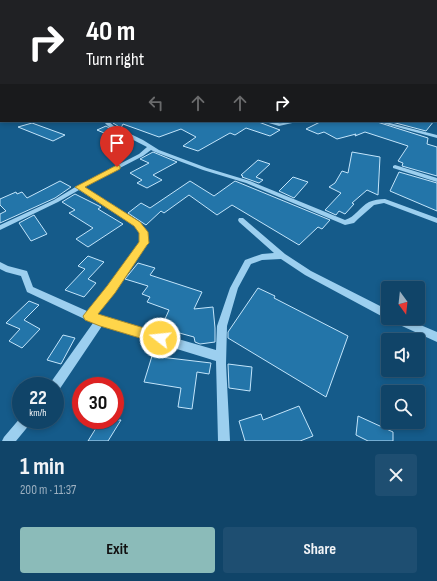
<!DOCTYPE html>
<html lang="en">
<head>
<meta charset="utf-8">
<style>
  body { margin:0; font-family:"Sofia Sans Condensed",sans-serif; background:#1e4e71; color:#f1f3f6; height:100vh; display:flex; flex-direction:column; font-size:15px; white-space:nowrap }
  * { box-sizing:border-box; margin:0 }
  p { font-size:13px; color:#9cb0c0 }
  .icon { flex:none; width:22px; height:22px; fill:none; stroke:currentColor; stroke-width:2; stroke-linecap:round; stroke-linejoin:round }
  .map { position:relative; height:441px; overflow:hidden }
  .drawer { display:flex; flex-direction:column; background:#104468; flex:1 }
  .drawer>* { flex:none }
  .top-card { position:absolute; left:0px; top:0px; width:437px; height:122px; box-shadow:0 2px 6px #0003,0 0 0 1px #305c7c; background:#202124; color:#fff; overflow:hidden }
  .needle { width:26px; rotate:165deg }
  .controls { position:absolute; left:381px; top:281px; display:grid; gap:8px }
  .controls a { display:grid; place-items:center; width:44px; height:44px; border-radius:4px; background:#104468; box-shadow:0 2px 6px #0003,0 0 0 1px #305c7c; font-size:20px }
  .speed { position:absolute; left:12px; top:377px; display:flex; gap:8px; font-size:20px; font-weight:700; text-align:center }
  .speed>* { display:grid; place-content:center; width:52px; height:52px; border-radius:50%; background:#104468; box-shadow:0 2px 6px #0003,0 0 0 1px #305c7c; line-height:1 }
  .speed small { font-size:10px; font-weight:400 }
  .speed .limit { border:6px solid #d22; background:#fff; color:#111 }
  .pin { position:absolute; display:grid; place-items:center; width:34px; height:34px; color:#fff; margin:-41px -17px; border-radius:50% 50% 50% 0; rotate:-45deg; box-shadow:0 0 4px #0007 }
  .pin .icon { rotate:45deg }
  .me { position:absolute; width:44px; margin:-22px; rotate:286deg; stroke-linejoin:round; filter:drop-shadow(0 0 3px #0008) }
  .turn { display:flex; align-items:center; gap:14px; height:84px; padding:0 20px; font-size:18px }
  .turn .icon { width:52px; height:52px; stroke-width:2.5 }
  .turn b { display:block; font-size:28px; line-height:34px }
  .lanes { display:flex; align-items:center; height:38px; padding:0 20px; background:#0003; justify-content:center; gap:20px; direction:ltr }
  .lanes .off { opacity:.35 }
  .round { display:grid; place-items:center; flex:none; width:42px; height:42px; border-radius:4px; background:#1e4e71 }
  .summary { display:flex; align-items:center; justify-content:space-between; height:68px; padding:0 20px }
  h1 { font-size:24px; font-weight:700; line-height:30px }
  .action { display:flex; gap:8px; margin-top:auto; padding:8px 20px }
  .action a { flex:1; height:46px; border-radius:4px; background:#8bbbb9; color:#111; font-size:16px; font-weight:700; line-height:46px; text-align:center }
  .action a+a { background:#1e4e71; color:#f1f3f6 }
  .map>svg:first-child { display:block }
  .building { fill:#2375a9; stroke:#c3e5fb }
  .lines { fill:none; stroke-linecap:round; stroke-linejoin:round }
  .minor { fill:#9ccfef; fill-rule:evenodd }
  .route { fill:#ffd54a; stroke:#a68a30 }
</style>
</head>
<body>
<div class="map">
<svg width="437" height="441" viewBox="0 0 437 441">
  <rect width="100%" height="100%" fill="#155b8a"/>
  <!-- building -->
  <path class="building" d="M117,121H256L280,130L270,136L246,128L235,135L230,133L198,151L183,146L196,137L181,129L159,137L123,124L121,128L113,123Z
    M322,121H374L428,138L427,144L437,147V176L402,166L403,163L398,161L408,146L365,132L355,136L356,134L337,139L324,132L318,134L306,129Z
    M388,121H434L426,131Z
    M32,123L65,135L53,141L18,127Z
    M106,126L118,134L116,138L97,130Z
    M119,134L130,140L114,147Z
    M153,152L177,162L153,175L162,180L147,188L137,183L142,180L130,173L149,163L140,159Z
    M352,152L380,157L378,195L367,190L352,203L354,204L345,214L339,211L336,215L325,210L341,193L329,187L335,183L342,171L348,173Z
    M258,160L270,164L256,177L263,180L259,183L242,177L243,176L241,175Z
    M399,172L437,183V211L390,191Z
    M293,177L308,182L294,198L279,191Z
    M60,181L71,187L55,198L0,223V214L6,211L0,205V199L16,192L17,194L22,192L27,198Z
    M190,181L214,196L235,181L330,220L322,229L318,227L299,245L232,205L217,215L189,195L164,213L161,211L146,225L128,213L141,203L150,208Z
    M75,194L101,207L98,209L123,224L88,247L76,239L93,228L69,213L75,210L62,202Z
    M34,215L47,234L31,241L19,223Z
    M88,256L104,262L88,279L96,283L84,297L65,290L85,269L78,266Z
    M138,263L155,268L150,275L202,292L194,309L213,307L215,328V342L200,344L195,342L194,337L161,328L169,310L147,302L150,297L142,294L148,286L125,279Z
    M258,288L275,296L274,298L348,336L326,397L228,338V332Z
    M29,301L39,305L24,320L40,329L22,348L9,341L20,329L6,323Z
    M63,335L75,338L61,364L47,360Z
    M152,356L211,363L209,374L197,372L192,409L178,407L181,388L144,382Z
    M228,364L252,367L250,391L229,388Z
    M299,406L313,436L300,441H245L239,421L261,414L263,420Z
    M358,416L393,432V441H368L356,435Z
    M101,420H121L108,441H88Z"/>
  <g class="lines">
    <!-- minor -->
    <path class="minor" d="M436,64H437V66H436Z
      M0,81H1V83H0Z
      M436,108H437V111H436Z
      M103,121H108L114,126L143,140L159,150L207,168L250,181L345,220C355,217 360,207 369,202C374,200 379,199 385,199L437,218V223L384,203L374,205L358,219L354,223L345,225L246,183L203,170L155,152L151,150L143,156L83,187C96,195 143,220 147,233C149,236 148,242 147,245L114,292L96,315L216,350L217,326L230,288L245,260L262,254L274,253L239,222L238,220L239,218H243L285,254L311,271L388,310V318H404L437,332V342L391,321L390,319L385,318L305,275L281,259L262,260L251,264L238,288L227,326L226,364L230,441H218L216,361L102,326L59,390L55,392V386H49L51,382L93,323L27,292L21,276L6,272L0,269V262L8,266L27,271L33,287L87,311L108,286L140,243V233L134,226L79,190L58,202L0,230V225L54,200L77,186L139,154L147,147L110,128Z
      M262,121C268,121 272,123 278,123C284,124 294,121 301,121L279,126Z
      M375,121H382L437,135V138Z
      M395,165L437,178V182L393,168V166Z
      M21,417V420H32L30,424L16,441H2L4,437Z"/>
  </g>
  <!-- sky -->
  <linearGradient id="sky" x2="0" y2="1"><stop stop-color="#0c324c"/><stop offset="0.46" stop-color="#356c98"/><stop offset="1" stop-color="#356c98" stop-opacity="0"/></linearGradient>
  <rect width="437" height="115" fill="url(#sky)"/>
  <!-- route -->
  <path class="route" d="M117,165L120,166V169L85,187L140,222L148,232L149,243L147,245L115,293L98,314L164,334L166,338L164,343L160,344L100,326L85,320L83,316L107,286L139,242V233L134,226L75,187Z"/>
</svg>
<div class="controls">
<a><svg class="needle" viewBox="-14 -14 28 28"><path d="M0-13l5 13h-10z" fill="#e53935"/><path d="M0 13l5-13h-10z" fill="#9cb0c0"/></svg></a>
<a><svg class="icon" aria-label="sound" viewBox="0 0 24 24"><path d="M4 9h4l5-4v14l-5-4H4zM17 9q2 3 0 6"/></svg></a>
<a><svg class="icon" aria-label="search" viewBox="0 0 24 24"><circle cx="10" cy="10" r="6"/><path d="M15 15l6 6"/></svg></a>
</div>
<div class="speed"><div>22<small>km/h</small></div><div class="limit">30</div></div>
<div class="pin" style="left:117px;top:167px;background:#d93025"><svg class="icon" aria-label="arrive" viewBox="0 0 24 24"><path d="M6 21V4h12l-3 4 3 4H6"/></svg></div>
<svg class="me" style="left:160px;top:338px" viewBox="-20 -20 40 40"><circle r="17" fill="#ffd54a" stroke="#fff" stroke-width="3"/><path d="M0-11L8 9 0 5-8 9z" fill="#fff"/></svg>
<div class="top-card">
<div class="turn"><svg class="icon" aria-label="right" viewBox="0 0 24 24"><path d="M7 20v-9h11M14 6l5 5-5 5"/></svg><div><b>40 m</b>Turn right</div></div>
<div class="lanes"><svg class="icon off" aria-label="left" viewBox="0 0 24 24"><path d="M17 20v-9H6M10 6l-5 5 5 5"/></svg><svg class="icon off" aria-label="ahead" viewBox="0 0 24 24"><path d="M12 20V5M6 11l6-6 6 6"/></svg><svg class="icon off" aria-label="ahead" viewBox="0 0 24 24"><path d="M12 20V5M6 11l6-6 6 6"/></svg><svg class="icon" aria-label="right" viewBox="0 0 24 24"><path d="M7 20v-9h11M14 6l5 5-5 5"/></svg></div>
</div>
</div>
<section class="drawer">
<div class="summary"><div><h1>1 min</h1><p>200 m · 11:37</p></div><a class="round"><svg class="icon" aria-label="close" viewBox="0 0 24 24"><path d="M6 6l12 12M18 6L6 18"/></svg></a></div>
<div class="action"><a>Exit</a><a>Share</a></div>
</section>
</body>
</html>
